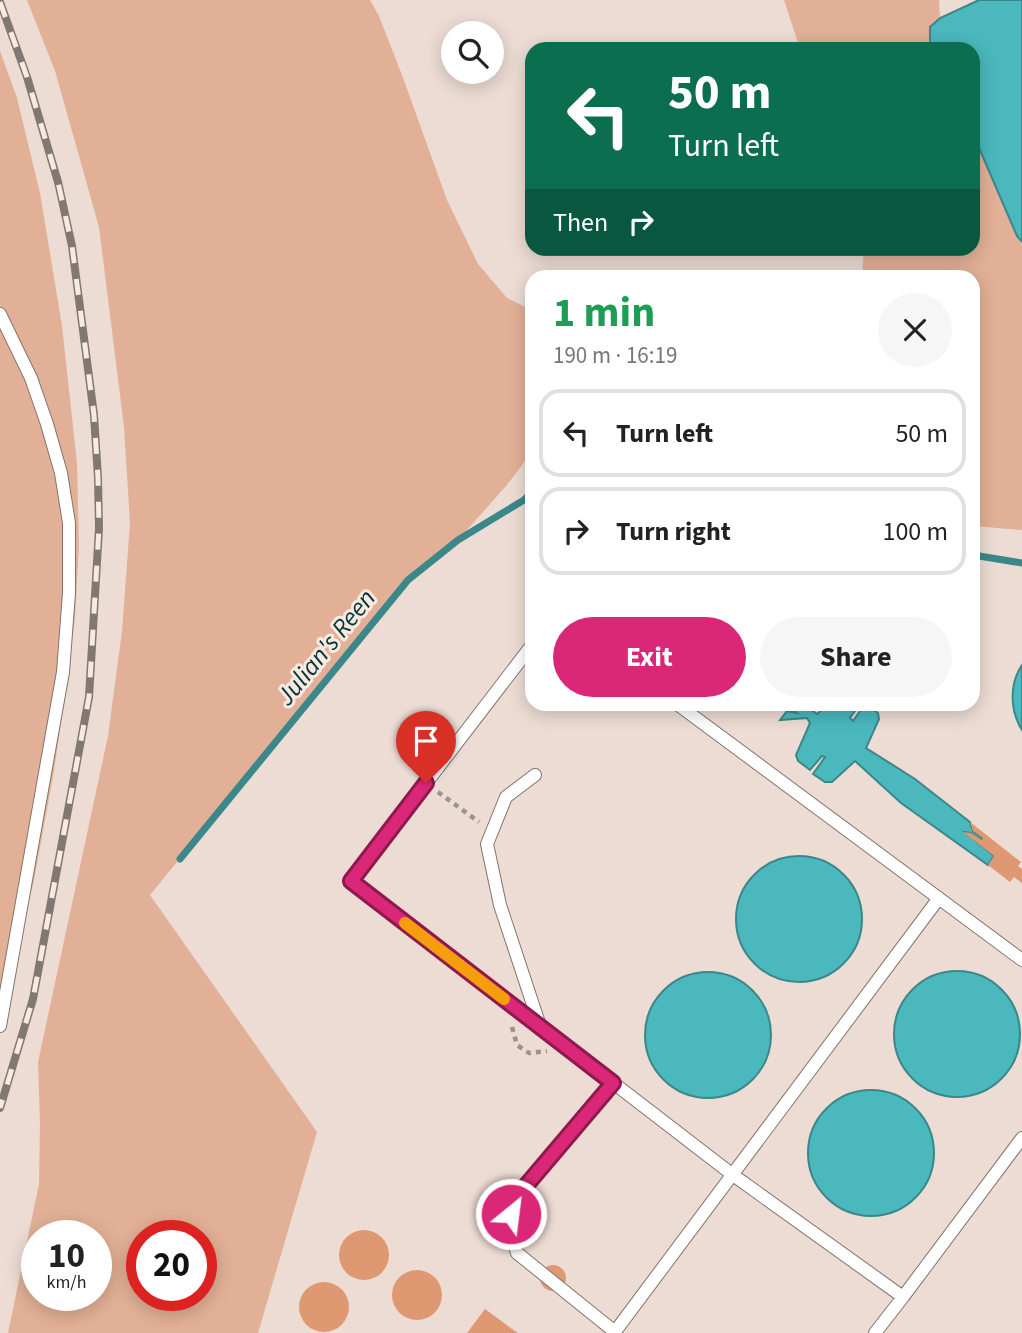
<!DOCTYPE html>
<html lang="en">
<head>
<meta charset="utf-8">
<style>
  body { margin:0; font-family:"Source Sans 3",sans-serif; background:#f6f6f6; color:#222; height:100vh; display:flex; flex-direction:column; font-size:26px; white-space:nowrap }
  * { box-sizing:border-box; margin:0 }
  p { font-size:23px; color:#767676 }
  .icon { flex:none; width:38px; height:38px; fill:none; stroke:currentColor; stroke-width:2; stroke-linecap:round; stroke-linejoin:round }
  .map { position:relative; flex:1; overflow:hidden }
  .drawer { position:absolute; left:525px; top:270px; width:455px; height:441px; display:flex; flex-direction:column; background:#fff; border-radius:21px; box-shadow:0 4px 18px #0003 }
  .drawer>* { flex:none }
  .banner { position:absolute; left:525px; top:42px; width:455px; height:214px; border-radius:21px; box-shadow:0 4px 18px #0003; background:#0b6e4f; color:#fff; overflow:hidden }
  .fabs { position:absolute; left:441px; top:21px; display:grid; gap:14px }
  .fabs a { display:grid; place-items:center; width:63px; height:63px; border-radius:50%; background:#fff; box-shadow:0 4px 18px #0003; font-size:35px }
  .speed { position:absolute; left:21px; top:1220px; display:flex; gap:14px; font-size:35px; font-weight:700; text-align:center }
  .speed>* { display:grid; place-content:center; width:91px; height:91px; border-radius:50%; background:#fff; box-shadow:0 4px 18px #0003; line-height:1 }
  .speed small { font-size:18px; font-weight:400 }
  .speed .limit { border:10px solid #d22; background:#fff; color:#111 }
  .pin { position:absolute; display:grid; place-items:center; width:60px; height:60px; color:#fff; margin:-72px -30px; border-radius:50% 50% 50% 0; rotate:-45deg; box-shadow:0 0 7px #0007 }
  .pin .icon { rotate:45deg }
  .me { position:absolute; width:77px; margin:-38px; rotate:29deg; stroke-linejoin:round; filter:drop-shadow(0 0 5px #0008) }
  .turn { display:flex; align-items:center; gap:24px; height:147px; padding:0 28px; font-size:32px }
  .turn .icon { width:91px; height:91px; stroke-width:2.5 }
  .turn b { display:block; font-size:49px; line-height:60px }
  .then { display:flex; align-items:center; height:66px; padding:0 28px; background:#0003; gap:14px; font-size:26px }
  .round { display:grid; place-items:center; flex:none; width:74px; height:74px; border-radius:37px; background:#f6f6f6 }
  .overview { display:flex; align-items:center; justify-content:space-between; height:119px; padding:0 28px }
  h1 { font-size:42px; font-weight:700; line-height:52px; color:#1e9e55 }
  .button { display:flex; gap:14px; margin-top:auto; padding:14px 28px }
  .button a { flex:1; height:80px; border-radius:42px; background:#db2777; color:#fff; font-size:28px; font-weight:700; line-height:80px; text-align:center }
  .button a+a { background:#f6f6f6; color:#222 }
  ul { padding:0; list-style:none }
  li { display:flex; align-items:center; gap:21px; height:88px; margin:0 14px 10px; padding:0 14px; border:4px solid #e0e0e0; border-radius:21px }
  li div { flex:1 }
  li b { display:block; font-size:26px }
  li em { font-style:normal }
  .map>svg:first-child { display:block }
  .green { fill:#e2b096; fill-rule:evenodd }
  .water { fill:#4ab8bd; stroke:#3c878a; stroke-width:2 }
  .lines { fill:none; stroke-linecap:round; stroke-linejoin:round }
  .stream { stroke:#3c878a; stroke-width:7 }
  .building { fill:#de9872 }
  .service-casing { stroke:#82746d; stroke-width:14 }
  .path { stroke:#9e928c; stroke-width:4.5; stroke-dasharray:5 5; stroke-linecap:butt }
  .service { stroke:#fff; stroke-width:12 }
  .rail-casing { stroke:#827872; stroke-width:8 }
  .rail { stroke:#f9e9e1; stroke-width:5; stroke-dasharray:16; stroke-linecap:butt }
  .route-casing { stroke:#8e194d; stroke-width:18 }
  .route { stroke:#db2777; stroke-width:12 }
  .slow { stroke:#f59e0b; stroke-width:12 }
  .labels { text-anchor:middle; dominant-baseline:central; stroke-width:6; stroke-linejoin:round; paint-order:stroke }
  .water-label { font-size:26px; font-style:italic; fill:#013739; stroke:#f9e9e1 }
</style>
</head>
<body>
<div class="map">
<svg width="1022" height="1333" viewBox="0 0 1022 1333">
  <rect width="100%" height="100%" fill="#ecdcd4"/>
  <!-- green -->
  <path class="green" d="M27,0H370L379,16L402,75L447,200L478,264L507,298L532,310V452L507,485L458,540L408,580L150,895L317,1132L258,1333H8L39,1184L40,1123L38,1062L108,736L122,631L130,523L124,427L99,227L55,71ZM37,1236H96V1295H37ZM142,1236H201V1295H142Z
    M784,0H939L940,18L930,27L931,49H800Z
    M0,51L17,98L40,193L62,326L77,463L79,546L75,618L65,697L53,777L34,880L0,1012Z
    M973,134L1022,246V530L973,526V276H862L864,249L973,248Z"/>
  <!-- water -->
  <path class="water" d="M979,0H1022V242L1017,236L973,134V49H931L930,47V27L940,18Z
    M1022,665V730C1010,711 1009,684 1022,665Z
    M793,704L803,705V704H810L813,711L817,714L829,704H860L850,718L853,721L865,704L878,713L879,719L866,748L915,779L970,822L973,831L983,838L982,840L971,833L965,832L994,856L988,865L901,803L855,761L832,782H825L813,774L825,757L822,756L810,770L798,761L796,755L810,723L807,718L780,720L787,711L797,713L790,707Z
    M736 919a63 63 0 1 1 126 0a63 63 0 1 1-126 0Z
    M894 1034a63 63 0 1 1 126 0a63 63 0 1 1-126 0Z
    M645 1035a63 63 0 1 1 126 0a63 63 0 1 1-126 0Z
    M808 1153a63 63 0 1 1 126 0a63 63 0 1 1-126 0Z"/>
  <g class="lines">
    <!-- stream -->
    <path class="stream" d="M973,555L1022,563
      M180,859L408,580L458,540L524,500L532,492"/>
  </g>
  <!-- building -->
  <path class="building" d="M970,822L1021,862L1018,866L1022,869V883L1014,877L1010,882L988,865L994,856L963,832L971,833L982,840L983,838L973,831Z
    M339 1255a25 25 0 1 1 50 0a25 25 0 1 1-50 0Z
    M540 1278a13 13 0 1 1 26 0a13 13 0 1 1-26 0Z
    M392 1295a25 25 0 1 1 50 0a25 25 0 1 1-50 0Z
    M299 1307a25 25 0 1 1 50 0a25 25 0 1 1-50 0Z
    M485,1309L512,1329L518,1333H467Z"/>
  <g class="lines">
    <defs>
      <path id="service" d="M0,314L31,378L47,424L61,473L69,523V593L63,672L0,1026
        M532,645L351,881L733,1175L903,1297L1022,1138
        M677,704L1022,960
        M535,775L506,797L487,844L500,905L540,1026
        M613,1083L518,1195C509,1219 509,1229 517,1253L615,1332
        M614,1333L939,898
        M875,1333L903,1297"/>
    </defs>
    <!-- service casing -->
    <use href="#service" class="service-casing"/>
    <!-- path -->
    <path class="path" d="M438,792L479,822
      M512,1027L517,1045L529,1053L547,1051"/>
    <!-- service -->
    <use href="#service" class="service"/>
    <defs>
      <path id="rail" d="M0,2L27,77L58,182L72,246L94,415L98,478L99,528L89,697L33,999L0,1108"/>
    </defs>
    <!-- rail casing -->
    <use href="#rail" class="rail-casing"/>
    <!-- rail -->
    <use href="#rail" class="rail"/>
  </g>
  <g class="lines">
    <defs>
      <path id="route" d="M426,783L351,881L613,1083L518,1195L511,1214"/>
    </defs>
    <!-- route casing -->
    <use href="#route" class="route-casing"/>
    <!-- route -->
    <use href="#route" class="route"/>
    <!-- slow -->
    <path class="slow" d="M405,923L504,999"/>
  </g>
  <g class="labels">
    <!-- water labels -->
    <g class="water-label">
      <text transform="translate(326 647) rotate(-51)">Julian's Reen</text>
    </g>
  </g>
</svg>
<div class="fabs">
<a><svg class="icon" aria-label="search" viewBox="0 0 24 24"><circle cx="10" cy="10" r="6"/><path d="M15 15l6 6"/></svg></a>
</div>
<div class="speed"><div>10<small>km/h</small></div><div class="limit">20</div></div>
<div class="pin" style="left:426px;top:783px;background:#d93025"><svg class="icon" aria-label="arrive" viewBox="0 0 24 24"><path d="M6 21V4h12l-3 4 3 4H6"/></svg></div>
<svg class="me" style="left:511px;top:1214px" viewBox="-20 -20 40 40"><circle r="17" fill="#db2777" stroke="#fff" stroke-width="3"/><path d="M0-11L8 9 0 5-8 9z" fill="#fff"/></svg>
<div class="banner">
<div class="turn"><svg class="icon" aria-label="left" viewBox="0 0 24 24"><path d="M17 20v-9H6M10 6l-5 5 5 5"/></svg><div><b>50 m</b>Turn left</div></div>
<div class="then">Then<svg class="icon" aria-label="right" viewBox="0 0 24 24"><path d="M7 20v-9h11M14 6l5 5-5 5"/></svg></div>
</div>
<section class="drawer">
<div class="overview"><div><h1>1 min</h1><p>190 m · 16:19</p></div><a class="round"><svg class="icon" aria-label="close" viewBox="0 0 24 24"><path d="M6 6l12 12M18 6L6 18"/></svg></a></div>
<ul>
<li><svg class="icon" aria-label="left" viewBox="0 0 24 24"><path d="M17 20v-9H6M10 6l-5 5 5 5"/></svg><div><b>Turn left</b></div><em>50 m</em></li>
<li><svg class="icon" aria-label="right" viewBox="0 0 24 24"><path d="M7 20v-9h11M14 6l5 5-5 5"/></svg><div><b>Turn right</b></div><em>100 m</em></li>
</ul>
<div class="button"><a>Exit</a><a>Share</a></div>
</section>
</div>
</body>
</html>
